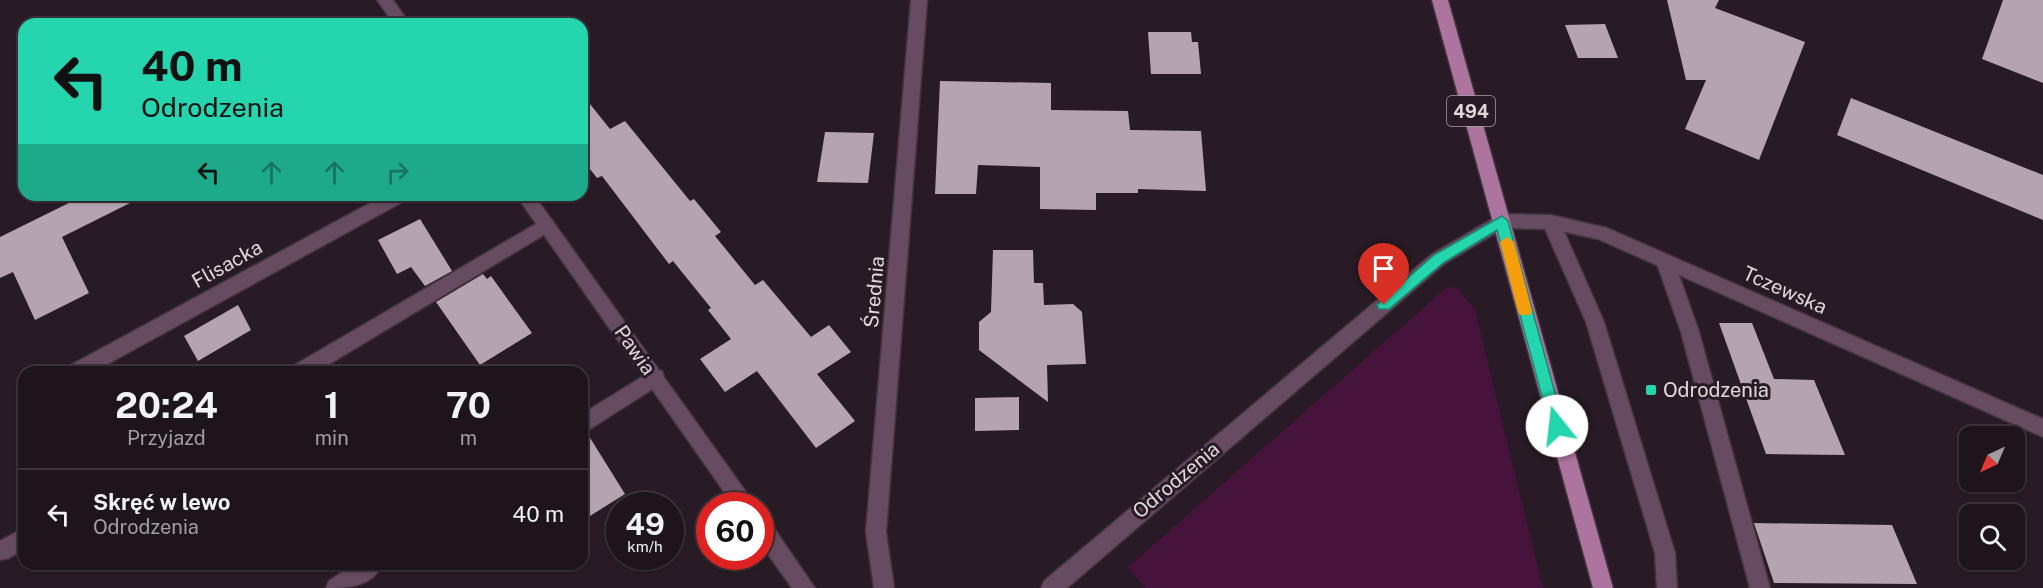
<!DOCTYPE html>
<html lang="pl">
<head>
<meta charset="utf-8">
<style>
  body { margin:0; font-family:"Public Sans",sans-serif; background:#2b2129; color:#f1f3f6; height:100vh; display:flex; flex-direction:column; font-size:22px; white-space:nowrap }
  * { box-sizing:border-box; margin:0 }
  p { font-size:20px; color:#a19ea3 }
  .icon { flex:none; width:33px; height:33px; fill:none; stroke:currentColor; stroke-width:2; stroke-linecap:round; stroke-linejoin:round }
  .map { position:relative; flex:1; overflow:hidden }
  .side { position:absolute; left:18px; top:366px; width:570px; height:204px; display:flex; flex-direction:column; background:#1e141c; border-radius:18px; box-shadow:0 2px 4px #0004,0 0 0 2px #3c333b }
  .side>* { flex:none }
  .top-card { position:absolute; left:18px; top:18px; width:570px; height:183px; border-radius:18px; box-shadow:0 2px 4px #0004,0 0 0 2px #3c333b; background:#25d5ae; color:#111; overflow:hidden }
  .needle { width:39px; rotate:224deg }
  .buttons { position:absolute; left:1959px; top:426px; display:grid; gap:12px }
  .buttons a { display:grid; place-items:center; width:66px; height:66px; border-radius:12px; background:#1e141c; box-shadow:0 2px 4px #0004,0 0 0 2px #3c333b; font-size:30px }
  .speed { position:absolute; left:606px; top:492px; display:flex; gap:12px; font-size:30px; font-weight:700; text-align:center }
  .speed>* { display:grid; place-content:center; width:78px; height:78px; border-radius:50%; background:#1e141c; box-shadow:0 2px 4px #0004,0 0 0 2px #3c333b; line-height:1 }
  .speed small { font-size:15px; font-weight:400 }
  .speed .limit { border:9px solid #d22; background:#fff; color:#111 }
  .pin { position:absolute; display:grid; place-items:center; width:51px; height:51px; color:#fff; margin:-62px -26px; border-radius:50% 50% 50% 0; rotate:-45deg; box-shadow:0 0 6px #0007 }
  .pin .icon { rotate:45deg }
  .me { position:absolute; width:66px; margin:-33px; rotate:344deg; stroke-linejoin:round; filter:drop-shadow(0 0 4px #0008) }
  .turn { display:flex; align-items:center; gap:21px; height:126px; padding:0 24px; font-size:27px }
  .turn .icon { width:78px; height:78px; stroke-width:2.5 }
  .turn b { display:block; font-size:42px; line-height:51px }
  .lanes { display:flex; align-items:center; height:57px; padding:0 24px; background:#0003; justify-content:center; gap:30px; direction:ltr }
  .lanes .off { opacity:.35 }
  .eta { display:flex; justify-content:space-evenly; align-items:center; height:102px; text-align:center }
  .eta b { font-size:36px; font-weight:700; line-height:42px }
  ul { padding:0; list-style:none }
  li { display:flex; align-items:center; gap:18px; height:90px; padding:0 24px; border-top:2px solid #3c333b }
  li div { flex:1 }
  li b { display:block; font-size:22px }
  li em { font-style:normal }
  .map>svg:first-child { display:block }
  .green { fill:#45133c }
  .building { fill:#b5a4b0 }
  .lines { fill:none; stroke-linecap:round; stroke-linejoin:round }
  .lane-casing { stroke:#42353f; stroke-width:3 }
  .street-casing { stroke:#42353f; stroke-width:3 }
  .primary-casing { stroke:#42353f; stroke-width:3 }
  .lane { fill:#674b60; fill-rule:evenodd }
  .street { fill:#674b60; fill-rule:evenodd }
  .primary { fill:#ae74a0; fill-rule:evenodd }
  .route { fill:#25d5ae; stroke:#188a71; stroke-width:1.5 }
  .slow { fill:#f59e0b }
  .poi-dot { fill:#25d5ae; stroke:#281b25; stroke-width:2 }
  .labels { text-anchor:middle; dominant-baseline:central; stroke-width:6; stroke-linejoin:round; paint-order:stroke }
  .shield { fill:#281b25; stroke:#a99fa6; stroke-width:1.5 }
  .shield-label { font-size:18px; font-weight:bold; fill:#e0d7dd }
  .street-label { font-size:20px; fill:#e0d7dd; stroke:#281b25 }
  .poi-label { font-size:20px; fill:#e0d7dd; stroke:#281b25; text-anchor:start }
</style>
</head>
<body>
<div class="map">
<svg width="2043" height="588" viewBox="0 0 2043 588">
  <rect width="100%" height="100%" fill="#281b25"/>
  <!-- green -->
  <path class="green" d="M1447,287H1457L1475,310L1543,588H1145L1128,567Z"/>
  <!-- building -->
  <path class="building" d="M1667,0H1719L1715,8L1805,42L1759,160L1685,129L1706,80H1686Z
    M2003,0H2043V83L1982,59Z
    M1605,24L1618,58H1578L1565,25Z
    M1148,32H1191L1192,42H1198L1201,74H1151Z
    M940,81L1051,83V110L1128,111L1130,130L1201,131L1206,191L1138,189V193H1096V210L1040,209V167L978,165L976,194H935Z
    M582,94L610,129L625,121L690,201L694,199L721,232L715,236L755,285L763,280L811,337L829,325L851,352L817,374L855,421L816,448L757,371L725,392L700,359L731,339L708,310L711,308L673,261L669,264L602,176L597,178L582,159Z
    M1851,98L2043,175V220L1837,135Z
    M825,132L874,133L868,183L817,182Z
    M85,195H126L130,203L62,237L89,293L35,320L13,272L0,278V237Z
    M420,219L452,271L425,286L411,267L397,274L378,240Z
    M993,250H1033L1034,283H1043L1044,305L1073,304L1082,312L1086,364L1047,365L1048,402L979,350V322L991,312Z
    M483,274L487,279L491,276L532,333L480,365L436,302Z
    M238,305L251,330L198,361L184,336Z
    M1719,323H1752L1774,379L1814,380L1845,455L1766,454Z
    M1019,397V430L975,431V398Z
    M587,433L625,494L582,521V436Z
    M1754,523L1892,525L1917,584L1774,583Z"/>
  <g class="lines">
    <defs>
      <path id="lane" d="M1551,215L1557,217L1560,222L1604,322L1675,553L1677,588H1657L1655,553L1586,322L1542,222L1545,217Z
        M546,218L552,220L555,225L552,230L316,372H291L293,366Z
        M1665,254L1671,256L1674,261L1699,332L1770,588H1750L1681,332L1656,261L1659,256Z
        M655,369L662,371L664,377L662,383L582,434V414Z
        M24,528V549L9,558L0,560V541Z
        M354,564H382C373,587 347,588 326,588L329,581Z"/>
      <path id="street" d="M377,0H393L410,24H394Z
        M911,0H927L886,532L894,588H874L866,532Z
        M385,195H409L406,200L93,372H67L69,366Z
        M516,195H534L756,506H734Z
        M1501,214L1551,215L1607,228L2043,419V437L1598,239L1551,229L1504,228L1444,264L1067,588H1041L1044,581L1432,254Z
        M760,515L767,518L815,588H792L760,543Z"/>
      <path id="primary" d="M1432,0H1448L1613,588H1593Z"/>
    </defs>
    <!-- lane casing -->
    <use href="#lane" class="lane-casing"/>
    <!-- street casing -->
    <use href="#street" class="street-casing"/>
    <!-- primary casing -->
    <use href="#primary" class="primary-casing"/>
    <!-- lane -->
    <use href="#lane" class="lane"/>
    <!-- street -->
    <use href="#street" class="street"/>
    <!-- primary -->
    <use href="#primary" class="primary"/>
  </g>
  <!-- route -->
  <path class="route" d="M1502,216L1508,221L1564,426L1562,430L1557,432L1552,430L1550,426L1497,230L1443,263L1389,309H1379L1377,305L1434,255Z"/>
  <!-- slow -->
  <path class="slow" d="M1507,237L1514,242L1532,311L1530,315H1520L1518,311L1500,242Z"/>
  <!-- markers -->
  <rect class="poi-dot" x="1645" y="384" width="12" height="12" rx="3"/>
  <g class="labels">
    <!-- shield labels -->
    <rect class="shield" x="1447" y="96" width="48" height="30" rx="4.5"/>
    <g class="shield-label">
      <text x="1471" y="111">494</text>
    </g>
    <!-- street labels -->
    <g class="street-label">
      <text transform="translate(227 264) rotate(-29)">Flisacka</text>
      <text transform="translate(1785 290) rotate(24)">Tczewska</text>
      <text transform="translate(874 292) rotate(-85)">Średnia</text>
      <text transform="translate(635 350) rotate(55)">Pawia</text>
      <text transform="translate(1176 480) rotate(-40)">Odrodzenia</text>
    </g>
    <!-- poi labels -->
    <g class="poi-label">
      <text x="1663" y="390">Odrodzenia</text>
    </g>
  </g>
</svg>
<div class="buttons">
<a><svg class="needle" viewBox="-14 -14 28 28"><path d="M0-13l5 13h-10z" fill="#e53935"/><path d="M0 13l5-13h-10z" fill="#a19ea3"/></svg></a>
<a><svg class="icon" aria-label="search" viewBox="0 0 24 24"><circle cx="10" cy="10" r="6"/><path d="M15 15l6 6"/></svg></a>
</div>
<div class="speed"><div>49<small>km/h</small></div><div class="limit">60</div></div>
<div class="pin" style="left:1384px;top:305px;background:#d93025"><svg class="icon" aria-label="arrive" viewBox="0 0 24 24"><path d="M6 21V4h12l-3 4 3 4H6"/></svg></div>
<svg class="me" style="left:1557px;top:426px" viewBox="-20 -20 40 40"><circle r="19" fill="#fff"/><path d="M0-13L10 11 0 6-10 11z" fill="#25d5ae"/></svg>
<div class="top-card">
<div class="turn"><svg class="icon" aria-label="left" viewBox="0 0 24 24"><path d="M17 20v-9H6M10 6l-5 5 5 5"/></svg><div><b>40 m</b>Odrodzenia</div></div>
<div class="lanes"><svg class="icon" aria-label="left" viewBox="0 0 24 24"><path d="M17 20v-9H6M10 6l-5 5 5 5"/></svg><svg class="icon off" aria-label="ahead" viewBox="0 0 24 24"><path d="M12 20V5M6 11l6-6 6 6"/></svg><svg class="icon off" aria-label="ahead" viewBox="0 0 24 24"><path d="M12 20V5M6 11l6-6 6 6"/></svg><svg class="icon off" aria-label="right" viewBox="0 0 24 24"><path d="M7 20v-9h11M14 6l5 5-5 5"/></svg></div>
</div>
<section class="side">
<div class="eta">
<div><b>20:24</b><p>Przyjazd</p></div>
<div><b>1</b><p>min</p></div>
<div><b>70</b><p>m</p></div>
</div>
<ul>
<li><svg class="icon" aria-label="left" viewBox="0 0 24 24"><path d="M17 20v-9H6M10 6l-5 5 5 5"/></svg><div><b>Skręć w lewo</b><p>Odrodzenia</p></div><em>40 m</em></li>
</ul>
</section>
</div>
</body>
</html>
